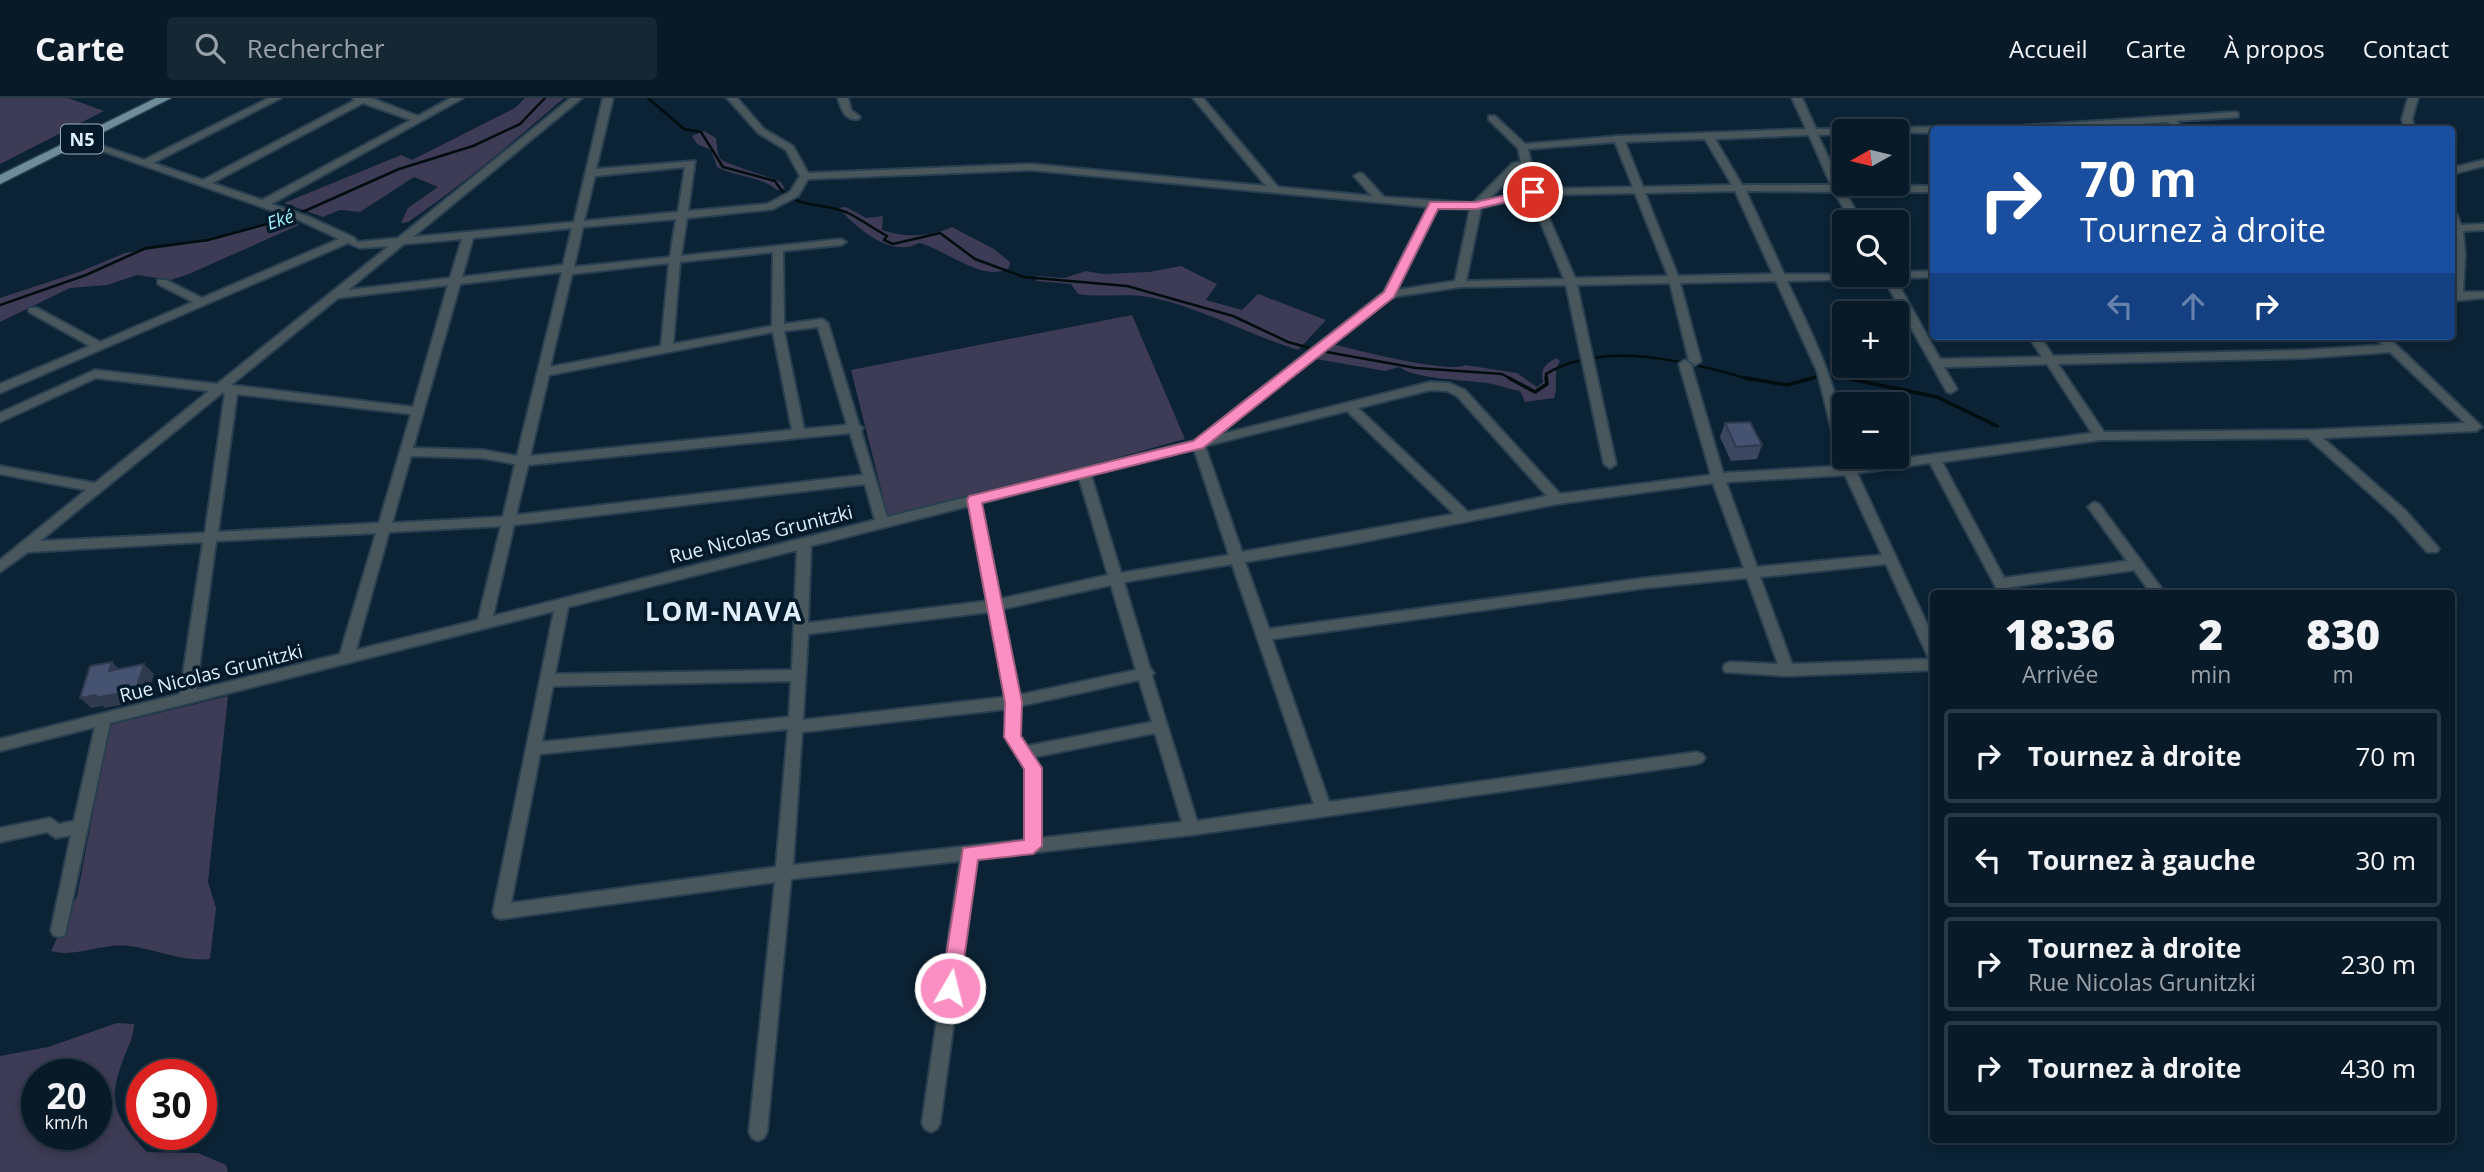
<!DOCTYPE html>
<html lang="fr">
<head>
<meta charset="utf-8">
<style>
  body { margin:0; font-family:"Open Sans",sans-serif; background:#162734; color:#f1f3f6; height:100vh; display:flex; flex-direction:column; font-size:26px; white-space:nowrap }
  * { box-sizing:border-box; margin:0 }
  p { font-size:23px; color:#98a1a8 }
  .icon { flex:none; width:38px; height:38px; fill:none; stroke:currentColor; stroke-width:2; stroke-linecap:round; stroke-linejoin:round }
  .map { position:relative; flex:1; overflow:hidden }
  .side { position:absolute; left:1930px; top:492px; width:525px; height:553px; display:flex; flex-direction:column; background:#081a28; border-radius:7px; box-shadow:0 4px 10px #0003,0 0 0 2px #293845 }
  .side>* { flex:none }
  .guide { position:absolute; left:1930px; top:28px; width:525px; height:214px; border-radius:7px; box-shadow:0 4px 10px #0003,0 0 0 2px #293845; background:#1a4fa0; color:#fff; overflow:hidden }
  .needle { width:46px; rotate:262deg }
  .fabs { position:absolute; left:1832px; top:21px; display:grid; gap:14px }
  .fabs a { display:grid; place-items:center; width:77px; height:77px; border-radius:7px; background:#081a28; box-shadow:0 4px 10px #0003,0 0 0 2px #293845; font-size:35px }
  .speed { position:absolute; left:21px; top:961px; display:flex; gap:14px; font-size:35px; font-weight:700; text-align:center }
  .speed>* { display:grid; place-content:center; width:91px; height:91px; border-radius:50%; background:#081a28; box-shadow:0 4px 10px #0003,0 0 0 2px #293845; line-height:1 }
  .speed small { font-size:18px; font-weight:400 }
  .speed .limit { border:10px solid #d22; background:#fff; color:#111 }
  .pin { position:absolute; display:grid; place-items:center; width:60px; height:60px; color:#fff; margin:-30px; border:4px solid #fff; border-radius:50%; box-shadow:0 2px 7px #0007 }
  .me { position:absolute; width:77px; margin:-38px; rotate:8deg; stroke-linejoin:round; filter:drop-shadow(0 0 5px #0008) }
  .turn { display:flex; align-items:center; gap:24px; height:147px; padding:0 35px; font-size:32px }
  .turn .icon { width:91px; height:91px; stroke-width:2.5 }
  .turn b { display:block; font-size:49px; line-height:60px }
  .lanes { display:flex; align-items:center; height:66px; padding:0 35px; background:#0003; justify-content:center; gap:35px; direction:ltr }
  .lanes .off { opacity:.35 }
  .eta { display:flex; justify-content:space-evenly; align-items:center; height:119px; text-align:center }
  .eta b { font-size:42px; font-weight:800; line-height:49px }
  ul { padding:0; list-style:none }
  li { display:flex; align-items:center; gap:21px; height:94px; margin:0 14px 10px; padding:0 21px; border:4px solid #293845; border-radius:7px }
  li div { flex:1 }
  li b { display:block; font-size:26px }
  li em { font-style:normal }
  header { display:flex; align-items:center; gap:42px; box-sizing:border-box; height:98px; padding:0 35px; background:#081a28; border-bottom:2px solid #293845 }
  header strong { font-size:33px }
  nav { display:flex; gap:38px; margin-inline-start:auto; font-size:24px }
  .search { width:490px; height:63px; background:#162734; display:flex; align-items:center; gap:18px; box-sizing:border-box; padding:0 24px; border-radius:7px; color:#98a1a8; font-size:26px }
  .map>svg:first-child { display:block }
  .green { fill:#3d3b55; fill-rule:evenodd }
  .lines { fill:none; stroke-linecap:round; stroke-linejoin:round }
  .stream-far1 { stroke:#000d0f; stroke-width:2.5 }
  .stream { stroke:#000d0f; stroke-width:3.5 }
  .minor-casing { stroke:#294051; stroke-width:4 }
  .major-casing { stroke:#294051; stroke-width:3 }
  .minor { fill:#49575d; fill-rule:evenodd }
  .major { fill:#6e8d99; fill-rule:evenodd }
  .wall { fill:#3b4760 }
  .shaded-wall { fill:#303a4e }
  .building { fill:#455370; stroke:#303a4e; stroke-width:2 }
  .route { fill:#fb8fc4; stroke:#a35d7f; stroke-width:2 }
  .labels { text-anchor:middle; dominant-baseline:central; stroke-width:7; stroke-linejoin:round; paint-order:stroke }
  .shield { fill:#031a2b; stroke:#9eafbd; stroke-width:2 }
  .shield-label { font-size:18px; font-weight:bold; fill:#e1effc }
  .far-water-label { font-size:18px; font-style:italic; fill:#a0f4fa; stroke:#031a2b }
  .street-label { font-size:19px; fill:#e1effc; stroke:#031a2b }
  .district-label { font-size:26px; font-weight:bold; letter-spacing:2px; fill:#e1effc; stroke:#031a2b }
</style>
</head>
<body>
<header>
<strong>Carte</strong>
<div class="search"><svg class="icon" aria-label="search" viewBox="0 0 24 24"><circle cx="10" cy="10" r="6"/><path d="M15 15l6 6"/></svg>Rechercher</div>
<nav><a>Accueil</a><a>Carte</a><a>À propos</a><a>Contact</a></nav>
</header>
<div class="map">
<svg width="2484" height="1074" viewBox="0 0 2484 1074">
  <rect width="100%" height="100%" fill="#0b2335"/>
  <!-- green -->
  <path class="green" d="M0,0H68L104,13L0,66Z
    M525,0H564C513,44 464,86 408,124L401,125L408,110L438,89L414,79L360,114L340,112L323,119L284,105L401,57L412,62L515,10Z
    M704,33L716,40C717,47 717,58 722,62C725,65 772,80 781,84L785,91L777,92C759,77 737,80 717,69L711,52L697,46L692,38Z
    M846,109L866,120L883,118L882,132C904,140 931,139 952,129L994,151L1010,164L1009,170C985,186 943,150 919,145C891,160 857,131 839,110Z
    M289,121L299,127L189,176L171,182L137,177L107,187L70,190L0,224V200L79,174L125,155L208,143Z
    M1181,168L1217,186L1206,202L1242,212L1258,196L1326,222L1298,252C1249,237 1204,211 1154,200C1129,194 1103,200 1078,196L1071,186L1036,183L1037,178L1064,180L1086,173L1102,176L1149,174Z
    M1132,217L1185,341L1016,388L888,419L851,272Z
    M1333,246C1355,252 1451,276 1465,267L1517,275L1537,289L1543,284C1540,270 1545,267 1556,260L1560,263C1552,277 1559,287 1554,300L1525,304L1520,293C1509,291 1498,287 1487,285C1465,282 1415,281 1399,269L1385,273L1316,261Z
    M228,598L208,784L216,810L210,861C181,864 157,851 128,848C102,845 75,860 51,853L77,798L110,627Z
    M117,925L134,926C134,937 129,947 125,957C106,1004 114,1018 147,1054L198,1055L226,1067L228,1074H0V958L48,949ZM37,976H96V1036H37Z"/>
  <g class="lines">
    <!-- stream-far1 -->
    <path class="stream-far1" d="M648,0L684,31L701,34L723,69L775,83C792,113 821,103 848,115C862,122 874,131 887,138L884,142L893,146L940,135L975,161L1024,179L1127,188L1233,218L1288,244L1313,251
      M0,207L86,177L146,150L208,142L289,120L399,71L473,48L520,26L545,0
      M1321,253L1416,270L1502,276L1513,282
      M1827,278L1859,282
      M1547,282L1546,276C1604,241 1691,264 1752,282
      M1809,282L1820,277"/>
    <!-- stream -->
    <path class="stream" d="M1509,280L1535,294L1547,286L1546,280
      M1746,280L1787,287L1813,280
      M1846,280L1937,299L1997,328"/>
    <defs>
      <path id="minor" d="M269,0H281L153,65L203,82L355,2L353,0H371L418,18L451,0H463L271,106L307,118L353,139L358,144L398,140L571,0H582L413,139L574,124L603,0H613L596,71L695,63L688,113L767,106L790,94L800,78L786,52L758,35L727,0H737L764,31L793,48L808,75L1031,66L1266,88L1193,0H1203L1278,89L1372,98L1354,78L1359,75L1363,76L1384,99L1473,105L1513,65L1521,64L1518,50L1489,22V18H1495L1525,46L1619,38L1806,31L1792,0H1802L1816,31L1934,29L1939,32H1934V35L1844,33V36L1818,37L1841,87L1934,88V94H1845L1862,124H1852L1834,94L1746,93L1784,176L1897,177V174L1934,173V179L1895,180L1940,261L2042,259L2028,238H2040L2053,258L2305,252L2383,247L2374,238H2387L2482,329L2476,333L2323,340L2405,412L2437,448L2439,451L2437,454H2427L2395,418L2308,340L2100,342L1942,364L2004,480L2127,463L2088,409L2094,404L2099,406L2165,495H2151L2134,472L2010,489L2013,495H1999L1930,365L1857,375L1934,541V572L1787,578L1725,574L1723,570L1725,566L1730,564L1778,566L1747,480L1645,490L1272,541L1329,704L1697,654L1702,656L1705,660L1702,664L1697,666L1191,737L976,761L940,1025L937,1031L931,1034L925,1031L922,1025L960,763L791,781L767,1034L764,1040L758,1043L752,1040L749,1034L775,784L501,821L495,819L493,814L554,513L110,625L65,837L59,839L53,837L51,832L71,737L56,740L47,734L0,744V730L50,720L59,726L74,723L95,629L0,653V641L180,596L203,444L28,454L0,474V462L86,392L0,376V368L95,385L209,293L96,280L0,324V315L95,272L217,286L389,148L360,150L348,145L0,295V286L90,248L29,214V210H37L100,244L193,204L158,186V182H166L202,200L339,141L299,122L74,43L82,41L144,62ZM363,5L411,22L262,102L212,85ZM1809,37L1831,87H1742L1715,41ZM1705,41L1732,87L1643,89L1625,44ZM1615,44L1633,89L1537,91L1528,51ZM685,69L678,114L584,123L595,78ZM1523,69L1528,92L1488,102L1520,70ZM1031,72L1428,109L1384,194L1194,343L887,419L861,333L863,330L859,327L828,225L822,221L784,226L783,153L841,147L846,144L841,141L681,158L687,120L773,111L798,98L808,81ZM1735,93L1773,176L1678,178L1645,95ZM1635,95L1668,178L1575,180L1539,97ZM1530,98L1564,181L1466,183L1481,110ZM1438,110L1470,111L1455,183L1397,192ZM676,121L670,159L574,169L583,129ZM572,130L563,167L462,179L473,140ZM462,141L450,180L348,192L404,146ZM773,154L772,228L673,246L680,164ZM669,165L661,248L550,269L572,176ZM562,174L517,358L483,352L413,350L460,186ZM1884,181L1947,294L1951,295L1957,291L1944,269L2047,266L2092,335L1854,367L1848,360L1849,359H1844C1844,295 1813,239 1787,183ZM1776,183L1817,273L1838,357L1842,361L1840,364L1842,368L1723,375L1691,266L1685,262L1679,266L1711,377L1560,396L1465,292L1449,285L1430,284L1218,337L1392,199L1460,189L1566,187L1604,366L1610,370L1616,366L1577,187L1670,185L1689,263L1695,267L1701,263L1680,185ZM448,187L413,309L231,287L338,200ZM818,229L847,327L804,331L784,233ZM773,234L792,332L530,358L549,277ZM2390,254L2465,325L2311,332L2104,334L2058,266L2305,260ZM1430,292L1447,293L1457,298L1547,398L1468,414L1358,310ZM222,295H225L205,435L40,443ZM237,296L411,316L379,425L218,434ZM1347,313L1454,416L1242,454L1205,348ZM850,335L863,377L516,417L528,367ZM1194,351L1229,457L1121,475L1091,377ZM411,358L483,360L515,366L503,419L392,425ZM1845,377L1882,457L1757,469L1726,384ZM1079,380L1108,477L1000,501L981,405ZM1713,385L1744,470L1645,480L1269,531L1245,464L1346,447L1557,406ZM865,386L875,422L493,518L514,427ZM969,408L987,503L808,525L811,448ZM501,428L478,522L356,552L389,434ZM376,435L340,556L196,592L216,443ZM797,452L792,572L555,576L568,509ZM1232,466L1314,706L1197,723L1152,578L1154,575L1150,570L1124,484ZM1886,466L1929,561L1792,566L1760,479ZM1111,487L1136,572L1019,597L1002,511ZM989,514L1005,599L803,622L808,536ZM1139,582L1152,624L1027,648L1020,638V608ZM791,583L789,619L542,644L553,588ZM1006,611V639L1025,671V742L793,767L802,634ZM788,631L776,769L511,805L540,656ZM1155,635L1182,724L1041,740V670L1034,659Z
        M838,0H848L851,12L860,19L858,21C845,23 841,11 838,0Z
        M2408,0H2418L2412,21L2415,32H2405L2402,21Z
        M2235,14L2238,15V19L2177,23L2185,32H2174L2168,24L2055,32H1999L2004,29Z
        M2484,62V68L2452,76V70Z
        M2452,114L2457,117L2461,127L2484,126V132L2463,133L2465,157L2463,194H2484V200L2452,203L2454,157Z"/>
      <path id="major" d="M156,0H171L0,86V77Z"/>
    </defs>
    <!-- minor casing -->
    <use href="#minor" class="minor-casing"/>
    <!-- major casing -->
    <use href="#major" class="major-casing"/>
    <!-- minor -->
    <use href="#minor" class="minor"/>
    <!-- major -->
    <use href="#major" class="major"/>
  </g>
  <!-- wall -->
  <path class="wall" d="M1725,325L1762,347L1757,361L1731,363L1720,339Z"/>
  <!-- shaded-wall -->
  <path class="shaded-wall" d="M112,564L122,574L109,573Z
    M144,566L154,576L146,602L105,610L103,608L91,610L80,600Z"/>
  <!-- building -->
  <path class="building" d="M1750,324L1762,347L1736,349L1725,325Z
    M112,564L109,573L144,566L136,592L95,600L96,597L80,600L90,568Z"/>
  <!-- route -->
  <path class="route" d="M1533,91L1537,92V97L1476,111H1438L1394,199L1203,350L982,405L1022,604L1021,638L1042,670V748L1033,756L978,762L960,890L957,897L950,899L943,897L941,890L963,750L1024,742V671L1004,639L1005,604L967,402L969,398L1193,343L1384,194L1430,104H1476Z"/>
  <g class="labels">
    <!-- shield labels -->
    <rect class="shield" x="61" y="26.5" width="42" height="29" rx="5"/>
    <g class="shield-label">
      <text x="82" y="41">N5</text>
    </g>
    <!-- far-water labels -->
    <g class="far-water-label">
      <text transform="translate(280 121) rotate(-19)">Eké</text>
    </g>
    <!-- street labels -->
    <g class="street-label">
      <text transform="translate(761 436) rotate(-14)">Rue Nicolas Grunitzki</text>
      <text transform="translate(211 575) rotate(-14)">Rue Nicolas Grunitzki</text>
    </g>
    <!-- district labels -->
    <g class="district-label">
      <text x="724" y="513">LOM-NAVA</text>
    </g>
  </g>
</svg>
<div class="fabs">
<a><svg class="needle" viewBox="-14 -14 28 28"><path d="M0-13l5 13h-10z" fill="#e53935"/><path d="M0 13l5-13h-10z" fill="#98a1a8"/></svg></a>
<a><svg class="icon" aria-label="search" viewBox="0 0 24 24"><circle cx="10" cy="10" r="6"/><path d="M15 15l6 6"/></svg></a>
<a>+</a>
<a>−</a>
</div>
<div class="speed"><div>20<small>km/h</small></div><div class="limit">30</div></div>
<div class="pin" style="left:1533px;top:94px;background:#d93025"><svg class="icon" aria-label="arrive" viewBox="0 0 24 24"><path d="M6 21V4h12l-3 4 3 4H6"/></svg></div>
<svg class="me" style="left:950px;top:890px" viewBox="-20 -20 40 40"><circle r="17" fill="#fb8fc4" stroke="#fff" stroke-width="3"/><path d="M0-11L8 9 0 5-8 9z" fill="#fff"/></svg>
<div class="guide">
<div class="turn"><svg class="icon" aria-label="right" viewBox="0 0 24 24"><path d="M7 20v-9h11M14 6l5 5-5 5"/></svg><div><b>70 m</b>Tournez à droite</div></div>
<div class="lanes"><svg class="icon off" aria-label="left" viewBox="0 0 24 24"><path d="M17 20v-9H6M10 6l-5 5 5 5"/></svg><svg class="icon off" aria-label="ahead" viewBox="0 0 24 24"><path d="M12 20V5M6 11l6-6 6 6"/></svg><svg class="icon" aria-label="right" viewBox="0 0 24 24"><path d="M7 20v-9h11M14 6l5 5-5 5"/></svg></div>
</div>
<section class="side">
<div class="eta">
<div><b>18:36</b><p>Arrivée</p></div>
<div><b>2</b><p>min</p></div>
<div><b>830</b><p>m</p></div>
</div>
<ul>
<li><svg class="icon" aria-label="right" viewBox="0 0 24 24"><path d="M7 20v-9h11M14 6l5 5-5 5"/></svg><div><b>Tournez à droite</b></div><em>70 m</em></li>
<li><svg class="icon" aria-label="left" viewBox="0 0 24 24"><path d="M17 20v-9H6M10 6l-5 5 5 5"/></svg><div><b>Tournez à gauche</b></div><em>30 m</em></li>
<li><svg class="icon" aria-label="right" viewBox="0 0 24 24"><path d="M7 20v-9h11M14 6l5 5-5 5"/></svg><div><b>Tournez à droite</b><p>Rue Nicolas Grunitzki</p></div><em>230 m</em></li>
<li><svg class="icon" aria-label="right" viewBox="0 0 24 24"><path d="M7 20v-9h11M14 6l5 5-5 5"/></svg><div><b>Tournez à droite</b></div><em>430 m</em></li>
</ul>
</section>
</div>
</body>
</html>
